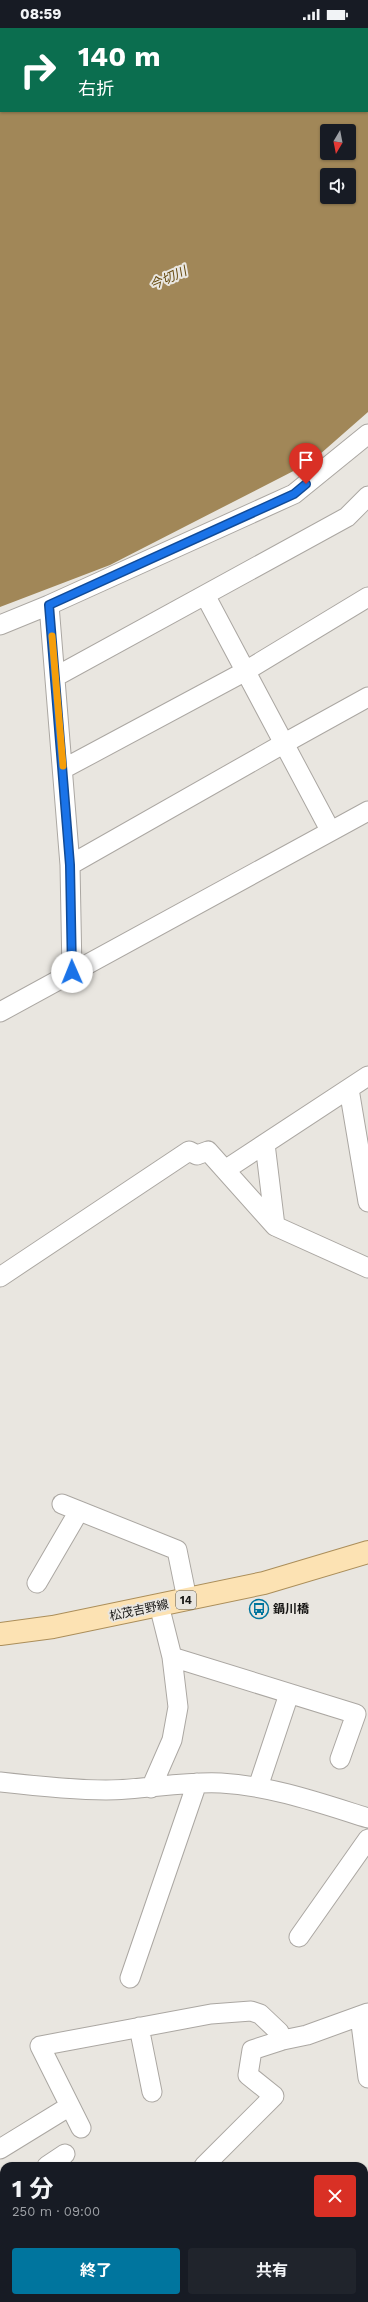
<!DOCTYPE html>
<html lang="ja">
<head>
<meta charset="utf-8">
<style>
  body { margin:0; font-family:"Work Sans","Noto Sans JP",sans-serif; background:#20242c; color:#f1f3f6; height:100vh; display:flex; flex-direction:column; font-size:15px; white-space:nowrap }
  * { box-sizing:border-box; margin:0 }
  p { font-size:13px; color:#9ea1a6 }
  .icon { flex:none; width:22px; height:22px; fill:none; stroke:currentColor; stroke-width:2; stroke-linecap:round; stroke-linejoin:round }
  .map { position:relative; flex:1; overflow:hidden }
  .drawer { position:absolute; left:0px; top:2134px; width:368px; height:140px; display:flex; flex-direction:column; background:#171b24; border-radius:12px 12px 0 0; box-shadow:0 1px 3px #0004 }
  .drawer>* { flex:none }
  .hud { position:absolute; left:0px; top:0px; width:368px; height:84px; box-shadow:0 1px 3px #0004; background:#0b6e4f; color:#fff; overflow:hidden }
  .needle { width:26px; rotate:190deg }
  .controls { position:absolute; left:320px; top:96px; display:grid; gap:8px }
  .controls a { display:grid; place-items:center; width:36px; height:36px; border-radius:4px; background:#171b24; box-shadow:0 1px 3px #0004; font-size:20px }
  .pin { position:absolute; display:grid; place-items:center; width:34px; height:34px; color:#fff; margin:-41px -17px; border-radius:50% 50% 50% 0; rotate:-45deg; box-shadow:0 0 4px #0007 }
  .pin .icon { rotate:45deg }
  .me { position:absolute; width:44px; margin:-22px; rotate:359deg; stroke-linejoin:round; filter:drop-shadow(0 0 3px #0008) }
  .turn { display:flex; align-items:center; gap:14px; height:84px; padding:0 12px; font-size:18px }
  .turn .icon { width:52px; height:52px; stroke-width:2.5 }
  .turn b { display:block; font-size:28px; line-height:34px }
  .round { display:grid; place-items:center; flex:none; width:42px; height:42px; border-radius:4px; background:#20242c }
  .overview { display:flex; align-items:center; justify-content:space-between; height:68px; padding:0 12px }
  h1 { font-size:24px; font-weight:700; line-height:30px }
  .cta { display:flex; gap:8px; margin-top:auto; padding:8px 12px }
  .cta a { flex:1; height:46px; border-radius:4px; background:#00759e; color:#fff; font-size:16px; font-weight:700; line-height:46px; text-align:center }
  .cta a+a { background:#20242c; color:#f1f3f6 }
  .status { display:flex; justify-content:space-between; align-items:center; height:28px; padding:0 20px; background:#171b24; direction:ltr }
  .status svg { height:11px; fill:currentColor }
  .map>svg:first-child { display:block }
  .water { fill:#a18758; fill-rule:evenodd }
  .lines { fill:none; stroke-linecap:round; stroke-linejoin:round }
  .service-casing { stroke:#aba7a2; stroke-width:12 }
  .minor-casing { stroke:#aba7a2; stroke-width:21 }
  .primary-casing { stroke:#ab8e5a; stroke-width:24 }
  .service { stroke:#fff; stroke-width:10 }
  .minor { stroke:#fff; stroke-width:19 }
  .primary { stroke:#fce2b3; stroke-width:22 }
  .route-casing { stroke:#114b97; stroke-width:10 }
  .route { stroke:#1a73e8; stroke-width:7 }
  .slow { stroke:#f59e0b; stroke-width:7 }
  .labels { text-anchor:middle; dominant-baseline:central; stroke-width:4; stroke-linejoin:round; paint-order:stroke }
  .shield { fill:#e9e6e0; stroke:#565451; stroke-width:1 }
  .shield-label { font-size:11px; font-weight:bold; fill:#171614 }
  .poi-label { font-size:12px; font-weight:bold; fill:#171614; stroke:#e9e6e0; text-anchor:start }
  .street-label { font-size:12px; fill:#171614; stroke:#e9e6e0 }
  .water-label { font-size:13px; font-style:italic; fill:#64480c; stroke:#e9e6e0 }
</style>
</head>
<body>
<div class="status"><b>08:59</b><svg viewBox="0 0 49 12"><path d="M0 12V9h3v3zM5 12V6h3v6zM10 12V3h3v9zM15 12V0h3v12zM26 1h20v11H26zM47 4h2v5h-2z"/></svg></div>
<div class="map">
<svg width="368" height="2274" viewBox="0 0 368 2274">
  <rect width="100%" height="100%" fill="#e9e6e0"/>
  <!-- water -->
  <path class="water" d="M175,0H368V384L311,434L110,537L0,579V60L1,83H367V1H172ZM327,103H349V125H327ZM327,147H349V169H327Z"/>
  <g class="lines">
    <defs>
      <path id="service" d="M150,1L152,0
        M0,53H1"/>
      <path id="minor" d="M205,567L330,802
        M0,597L49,577
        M55,649L347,489L368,468
        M63,741L244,644L368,569
        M70,837L283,716L368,669
        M72,944L70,837L49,577L294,466L368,406
        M0,984L368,783
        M349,1061L368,1174
        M265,1116L275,1198
        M225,1142L368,1048
        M0,1249L189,1123L197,1127L208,1123L275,1198L368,1240
        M62,1476L177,1522L187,1571
        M37,1555L79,1483
        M172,1629L356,1686L340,1731
        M0,1754C35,1758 71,1762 106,1762C144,1762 182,1753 221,1755C272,1758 320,1775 368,1790
        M258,1759L289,1666
        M151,1760L172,1712L178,1679L172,1629L159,1577
        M299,1909L368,1811
        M130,1950L197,1755
        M360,1988L368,2050
        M139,1999L152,2064
        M81,2100L40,2018L211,1986L251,1983L260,1986L279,2004L283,2012
        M0,2121L70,2078
        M47,2138L65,2126
        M204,2138L274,2068L248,2047L252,2022L283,2012L307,2007L368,1985
        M0,2170L4,2167
        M0,2208L4,2214
        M59,2270L65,2274"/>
      <path id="primary" d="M0,1606L53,1599L264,1555L368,1524"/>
    </defs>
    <!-- service casing -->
    <use href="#service" class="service-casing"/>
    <!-- minor casing -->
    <use href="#minor" class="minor-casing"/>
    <!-- primary casing -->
    <use href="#primary" class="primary-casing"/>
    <!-- service -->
    <use href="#service" class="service"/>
    <!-- minor -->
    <use href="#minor" class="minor"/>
    <!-- primary -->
    <use href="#primary" class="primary"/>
  </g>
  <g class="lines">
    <defs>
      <path id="route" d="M72,944L70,837L49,577L294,466L306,456"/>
    </defs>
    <!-- route casing -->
    <use href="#route" class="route-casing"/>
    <!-- route -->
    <use href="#route" class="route"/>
    <!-- slow -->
    <path class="slow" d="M52,608L63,738"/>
  </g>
  <!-- icons -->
  <defs>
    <symbol id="bus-ring" viewBox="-11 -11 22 22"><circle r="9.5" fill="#e9e6e0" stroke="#00759e" stroke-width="1.5"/><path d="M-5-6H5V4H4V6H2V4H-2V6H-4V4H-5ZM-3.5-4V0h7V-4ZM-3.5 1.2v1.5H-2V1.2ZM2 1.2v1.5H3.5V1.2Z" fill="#00759e"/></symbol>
  </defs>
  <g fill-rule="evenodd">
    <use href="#bus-ring" x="248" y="1570" width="22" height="22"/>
  </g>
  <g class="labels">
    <!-- shield labels -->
    <rect class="shield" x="176" y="1563" width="20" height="18" rx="3"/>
    <g class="shield-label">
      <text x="186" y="1572">14</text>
    </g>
    <!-- poi labels -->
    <g class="poi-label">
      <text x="273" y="1581">鍋川橋</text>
    </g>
    <!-- street labels -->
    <g class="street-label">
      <text transform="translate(139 1582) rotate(-12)">松茂吉野線</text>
    </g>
    <!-- water labels -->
    <g class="water-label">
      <text transform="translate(168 250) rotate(-24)">今切川</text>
    </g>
  </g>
</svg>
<div class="controls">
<a><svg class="needle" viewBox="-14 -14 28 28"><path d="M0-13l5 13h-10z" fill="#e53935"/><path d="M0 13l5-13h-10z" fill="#9ea1a6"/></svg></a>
<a><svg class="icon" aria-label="sound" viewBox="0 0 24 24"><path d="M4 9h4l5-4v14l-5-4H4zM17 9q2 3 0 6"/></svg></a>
</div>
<div class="pin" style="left:306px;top:456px;background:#d93025"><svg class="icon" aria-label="arrive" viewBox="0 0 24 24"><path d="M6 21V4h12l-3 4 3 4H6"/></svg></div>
<svg class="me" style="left:72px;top:944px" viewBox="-20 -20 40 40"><circle r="19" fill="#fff"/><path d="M0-13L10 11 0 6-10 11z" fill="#1a73e8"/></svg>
<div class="hud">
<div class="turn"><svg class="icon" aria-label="right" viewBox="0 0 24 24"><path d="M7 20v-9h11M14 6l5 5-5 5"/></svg><div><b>140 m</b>右折</div></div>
</div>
<section class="drawer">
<div class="overview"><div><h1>1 分</h1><p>250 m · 09:00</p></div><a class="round" style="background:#d93025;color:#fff"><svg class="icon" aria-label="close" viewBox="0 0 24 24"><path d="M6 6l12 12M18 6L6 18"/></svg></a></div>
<div class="cta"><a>終了</a><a>共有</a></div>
</section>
</div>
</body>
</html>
